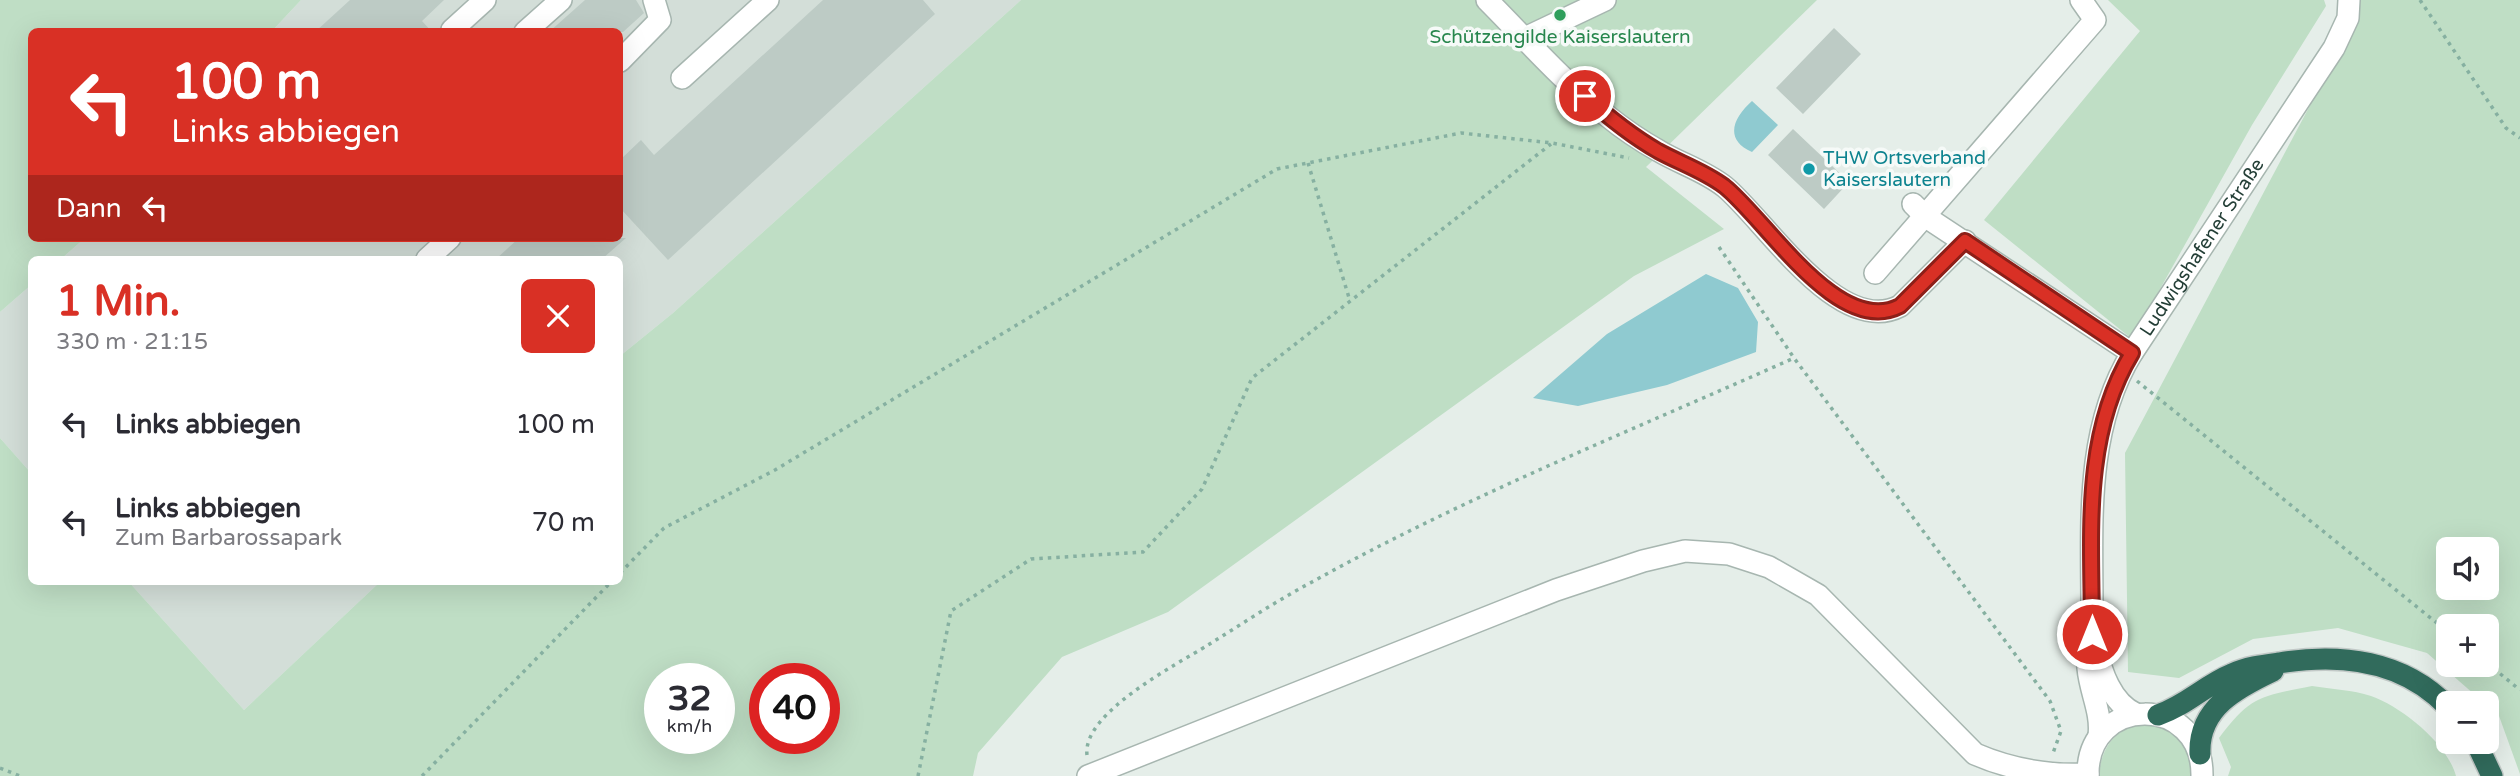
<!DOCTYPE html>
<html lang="de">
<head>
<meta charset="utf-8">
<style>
  body { margin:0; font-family:"Varela Round",sans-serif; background:#f2f2f3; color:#2b2b33; height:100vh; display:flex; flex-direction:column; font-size:26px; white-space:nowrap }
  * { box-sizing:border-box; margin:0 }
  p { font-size:23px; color:#7c7c81 }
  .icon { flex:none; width:38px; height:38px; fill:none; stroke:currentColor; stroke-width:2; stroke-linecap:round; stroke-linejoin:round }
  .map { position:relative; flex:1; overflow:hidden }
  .drawer { position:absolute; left:28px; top:256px; width:595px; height:329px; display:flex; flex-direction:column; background:#fff; border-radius:10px; box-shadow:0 7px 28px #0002 }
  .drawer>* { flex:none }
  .top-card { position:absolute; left:28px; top:28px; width:595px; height:214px; border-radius:10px; box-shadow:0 7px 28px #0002; background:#d93025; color:#fff; overflow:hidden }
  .tools { position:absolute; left:2436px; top:537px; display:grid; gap:14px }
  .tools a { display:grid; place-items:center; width:63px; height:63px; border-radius:10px; background:#fff; box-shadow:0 7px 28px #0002; font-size:35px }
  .speed { position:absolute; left:644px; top:663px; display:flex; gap:14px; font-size:35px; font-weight:700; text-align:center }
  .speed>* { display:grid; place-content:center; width:91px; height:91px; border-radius:50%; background:#fff; box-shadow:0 7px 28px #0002; line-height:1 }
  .speed small { font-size:18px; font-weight:400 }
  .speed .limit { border:10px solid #d22; background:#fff; color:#111 }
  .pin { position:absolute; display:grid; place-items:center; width:60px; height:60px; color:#fff; margin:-30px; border:4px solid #fff; border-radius:50%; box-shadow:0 2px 7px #0007 }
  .me { position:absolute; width:77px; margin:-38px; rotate:0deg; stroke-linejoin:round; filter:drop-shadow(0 0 5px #0008) }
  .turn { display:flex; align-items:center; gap:24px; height:147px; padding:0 28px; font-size:32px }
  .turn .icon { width:91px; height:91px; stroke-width:2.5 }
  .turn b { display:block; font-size:49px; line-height:60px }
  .then { display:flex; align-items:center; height:66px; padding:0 28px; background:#0003; gap:14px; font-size:26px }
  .round { display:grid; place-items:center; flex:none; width:74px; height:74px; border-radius:10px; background:#f2f2f3 }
  .headline { display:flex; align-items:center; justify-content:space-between; height:119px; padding:0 28px }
  h1 { font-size:42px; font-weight:700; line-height:52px; color:#d93025 }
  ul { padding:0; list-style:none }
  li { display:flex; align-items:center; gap:21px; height:98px; padding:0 28px }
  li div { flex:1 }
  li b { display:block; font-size:26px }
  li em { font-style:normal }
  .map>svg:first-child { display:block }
  .built { fill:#d3ded8 }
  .green { fill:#bfdec5; fill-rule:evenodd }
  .water { fill:#8fcad0 }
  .building { fill:#bdcbc5 }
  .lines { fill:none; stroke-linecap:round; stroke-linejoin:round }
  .minor-casing { stroke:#a7b6b0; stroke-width:24 }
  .highway-casing { stroke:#c2c9c7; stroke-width:24 }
  .path { stroke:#86b0a1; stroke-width:3.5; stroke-dasharray:3.5 5; stroke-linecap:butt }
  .minor { stroke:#fff; stroke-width:21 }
  .highway { stroke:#316b5c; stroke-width:21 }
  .route-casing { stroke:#8d1f18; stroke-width:18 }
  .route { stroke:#d93025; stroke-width:12 }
  .leisure-dot { fill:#2e9e5b; stroke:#f6faf8; stroke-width:2.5 }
  .culture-dot { fill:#0f9aa8; stroke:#f6faf8; stroke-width:2.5 }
  .labels { text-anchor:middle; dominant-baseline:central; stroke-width:7; stroke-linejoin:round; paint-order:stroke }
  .leisure-label { font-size:19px; fill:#27864d; stroke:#f6faf8 }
  .culture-label { font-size:19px; fill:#0d838f; stroke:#f6faf8; text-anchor:start }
  .street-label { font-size:19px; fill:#243f37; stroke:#f6faf8 }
</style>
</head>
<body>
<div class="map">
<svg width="2520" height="776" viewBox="0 0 2520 776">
  <rect width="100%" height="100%" fill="#e5eee9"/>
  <!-- built -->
  <path class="built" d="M301,0H1021L673,313L620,356V259H61L85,238H620V32L272,31Z
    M31,285V473L0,438V312Z
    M128,581H381L244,710Z"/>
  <!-- green -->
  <path class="green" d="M0,0H301L272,31L32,32V238H85L61,259H32L31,285L0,312Z
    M1021,0H1817L1646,167L1724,229L1634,276L1168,612L1062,657L978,753L973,776H0V438L31,473L32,581H128L244,710L381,581H620V356L673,313ZM660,679H719V738H660ZM765,679H824V738H765Z
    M2108,0H2324L2326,6L2252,125L2132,339L1984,220L2140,31Z
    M2357,0H2520V774L2499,716L2427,653L2338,628L2253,639L2179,678L2128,672L2125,453L2355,21ZM2448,550H2487V588H2448ZM2448,626H2487V665H2448Z
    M2312,686C2331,689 2353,690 2371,696C2402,707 2447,743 2456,776H2228L2231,767L2219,738C2251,695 2262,696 2312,686Z
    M2141,724C2170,725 2193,745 2191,776H2098C2103,748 2111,731 2141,724Z"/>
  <!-- water -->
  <path class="water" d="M1752,101L1778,125L1752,152C1723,139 1734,117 1752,101Z
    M1706,274L1738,288L1758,322L1756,352L1667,385L1578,406L1533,398L1607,334Z"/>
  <!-- building -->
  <path class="building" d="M350,0H444L422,21L432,32H315Z
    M585,0H636L644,13L623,32H549Z
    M823,0H923L935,14L668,260L620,208V160L641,140L654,155Z
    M1834,28L1861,54L1803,114L1776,88Z
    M1793,129L1849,182L1824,209L1768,155Z
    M519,238H626L602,259H496Z"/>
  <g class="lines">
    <defs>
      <g id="minor">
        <path d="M1487,0C1525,38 1563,82 1606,115C1622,128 1641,141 1659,151C1681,164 1705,171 1725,187C1765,220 1839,338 1900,306L1965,241"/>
        <path d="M452,30L485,0"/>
        <path d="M525,32L561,0"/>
        <path d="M1525,38L1605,0"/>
        <path d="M620,61L660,20L654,0"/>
        <path d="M682,78L768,0"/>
        <path d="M1913,204L1926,217L2132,353"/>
        <path d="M427,259L450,238"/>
        <path d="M1875,273L2095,20L2081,0"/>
        <path d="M2095,646C2101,671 2111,703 2136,714"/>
        <path id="s1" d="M2099,736C2102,712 2090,692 2088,668C2086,649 2092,629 2092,609C2092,523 2085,429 2132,353L2334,48L2348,18L2349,0"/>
        <path d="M1088,776L1556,590L1643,561L1685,551L1729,554L1769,567L1818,595L1975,754C2012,770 2048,776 2088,774"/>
        <path d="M2088,776C2086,694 2203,693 2202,776"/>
      </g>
      <path id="highway" d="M2158,715C2187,705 2205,685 2232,674C2247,667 2264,665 2279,663C2340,653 2403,660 2448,707
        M2476,742L2492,776
        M2200,754C2198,708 2237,688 2273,671"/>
    </defs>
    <!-- minor casing -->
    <use href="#minor" class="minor-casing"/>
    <!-- highway casing -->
    <use href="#highway" class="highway-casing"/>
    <!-- path -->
    <path class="path" d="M2420,0L2506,128L2520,138
      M1308,163L1350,301
      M1719,247L1794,358L2050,701L2061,731L2053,753
      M2137,381L2448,632
      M620,573L664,528L775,470L1277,169L1461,133L1552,143L1629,158
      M2487,663L2520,690
      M1087,755C1082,713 1176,665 1208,645C1242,624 1276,601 1312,582C1467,496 1633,430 1794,358
      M0,768L20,776
      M422,776L612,581
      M918,776L951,611L1031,559L1143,552L1202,489L1252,378L1551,144"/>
    <!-- minor -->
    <use href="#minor" class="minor"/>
    <!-- highway -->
    <use href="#highway" class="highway"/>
  </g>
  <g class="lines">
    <defs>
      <path id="route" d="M1585,96C1607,116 1632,136 1658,151C1680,163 1704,171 1724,186C1766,219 1838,338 1900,306L1965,241L2132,353C2081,437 2092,540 2092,634"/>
    </defs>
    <!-- route casing -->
    <use href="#route" class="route-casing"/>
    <!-- route -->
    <use href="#route" class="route"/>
  </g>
  <!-- markers -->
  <circle class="leisure-dot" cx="1560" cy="15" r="7"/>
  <circle class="culture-dot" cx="1809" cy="169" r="7"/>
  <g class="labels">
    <!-- leisure labels -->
    <g class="leisure-label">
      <text x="1560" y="37">Schützengilde Kaiserslautern</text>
    </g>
    <!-- culture labels -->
    <g class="culture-label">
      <text x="1823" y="158">THW Ortsverband<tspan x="1823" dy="22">Kaiserslautern</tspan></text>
    </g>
    <!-- street labels -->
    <g class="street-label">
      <text stroke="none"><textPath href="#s1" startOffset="518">Ludwigshafener Straße</textPath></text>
    </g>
  </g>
</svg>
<div class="tools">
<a><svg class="icon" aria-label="sound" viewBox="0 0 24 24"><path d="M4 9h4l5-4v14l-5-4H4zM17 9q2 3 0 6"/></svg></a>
<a>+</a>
<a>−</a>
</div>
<div class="speed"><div>32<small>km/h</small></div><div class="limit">40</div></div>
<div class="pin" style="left:1585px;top:96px;background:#d93025"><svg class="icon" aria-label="arrive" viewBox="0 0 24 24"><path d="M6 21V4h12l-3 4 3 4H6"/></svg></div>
<svg class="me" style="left:2092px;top:634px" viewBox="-20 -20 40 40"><circle r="17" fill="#d93025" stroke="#fff" stroke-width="3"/><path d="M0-11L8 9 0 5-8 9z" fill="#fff"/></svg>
<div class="top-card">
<div class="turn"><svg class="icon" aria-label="left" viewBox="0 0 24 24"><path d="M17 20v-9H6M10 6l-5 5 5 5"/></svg><div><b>100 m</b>Links abbiegen</div></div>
<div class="then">Dann<svg class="icon" aria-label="left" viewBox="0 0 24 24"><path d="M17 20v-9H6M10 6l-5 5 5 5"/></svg></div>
</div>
<section class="drawer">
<div class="headline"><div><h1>1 Min.</h1><p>330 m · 21:15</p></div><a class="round" style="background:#d93025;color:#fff"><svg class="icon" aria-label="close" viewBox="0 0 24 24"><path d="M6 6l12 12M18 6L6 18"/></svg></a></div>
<ul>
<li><svg class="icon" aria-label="left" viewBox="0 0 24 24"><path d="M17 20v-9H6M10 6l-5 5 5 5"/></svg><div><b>Links abbiegen</b></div><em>100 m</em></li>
<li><svg class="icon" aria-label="left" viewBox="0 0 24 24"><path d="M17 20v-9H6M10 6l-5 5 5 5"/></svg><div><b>Links abbiegen</b><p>Zum Barbarossapark</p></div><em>70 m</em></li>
</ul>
</section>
</div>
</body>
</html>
